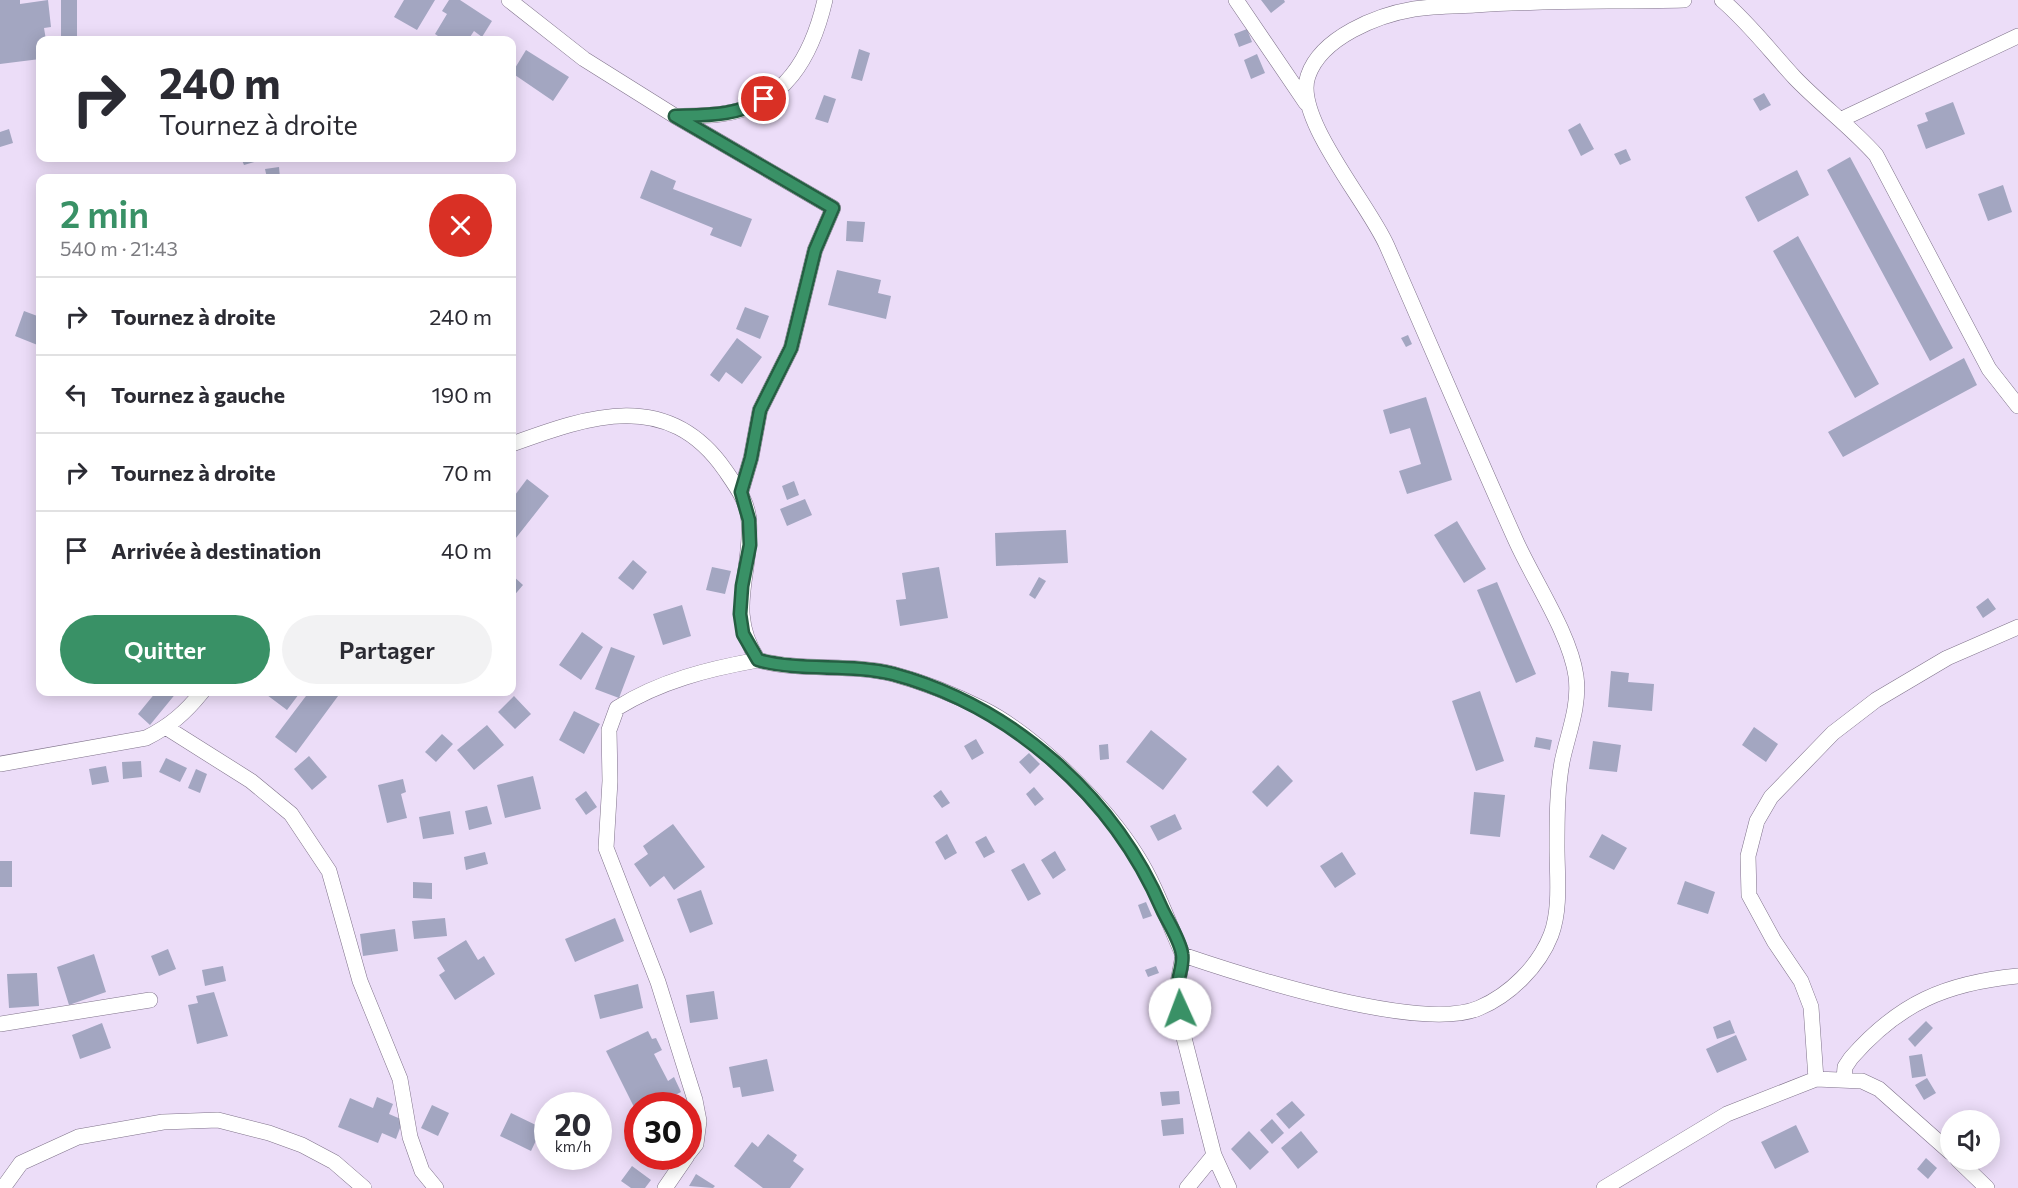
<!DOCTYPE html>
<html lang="fr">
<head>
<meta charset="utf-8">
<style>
  body { margin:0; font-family:Commissioner,sans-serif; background:#f2f2f3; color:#2b2b33; height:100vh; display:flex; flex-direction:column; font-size:22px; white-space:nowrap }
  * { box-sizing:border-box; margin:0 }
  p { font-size:20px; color:#7c7c81 }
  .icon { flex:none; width:33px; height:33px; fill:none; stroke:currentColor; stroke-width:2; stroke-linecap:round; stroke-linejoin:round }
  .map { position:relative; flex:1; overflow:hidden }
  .panel { position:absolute; left:36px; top:174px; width:480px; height:522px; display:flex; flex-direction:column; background:#fff; border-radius:12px; box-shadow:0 3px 15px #0003 }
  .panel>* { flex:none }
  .hud { position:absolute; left:36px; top:36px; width:480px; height:126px; border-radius:12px; box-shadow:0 3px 15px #0003; background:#fff; color:#2b2b33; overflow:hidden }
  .tools { position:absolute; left:1940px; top:1110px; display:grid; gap:12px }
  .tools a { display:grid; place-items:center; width:60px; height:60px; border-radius:50%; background:#fff; box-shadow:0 3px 15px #0003; font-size:30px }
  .speed { position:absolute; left:534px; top:1092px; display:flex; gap:12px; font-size:30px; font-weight:700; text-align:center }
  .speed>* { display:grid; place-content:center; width:78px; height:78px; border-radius:50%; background:#fff; box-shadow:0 3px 15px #0003; line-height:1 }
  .speed small { font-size:15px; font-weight:400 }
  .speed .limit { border:9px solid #d22; background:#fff; color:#111 }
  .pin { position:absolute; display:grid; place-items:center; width:51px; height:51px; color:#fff; margin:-26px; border:3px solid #fff; border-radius:50%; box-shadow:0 2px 6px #0007 }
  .me { position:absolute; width:66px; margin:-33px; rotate:358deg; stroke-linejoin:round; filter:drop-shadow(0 0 4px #0008) }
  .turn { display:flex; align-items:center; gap:21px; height:126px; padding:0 24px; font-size:27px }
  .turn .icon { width:78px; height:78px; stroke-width:2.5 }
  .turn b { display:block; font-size:42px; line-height:51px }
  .round { display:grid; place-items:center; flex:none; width:63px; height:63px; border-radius:32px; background:#f2f2f3 }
  .head { display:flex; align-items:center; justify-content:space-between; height:102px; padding:0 24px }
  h1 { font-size:36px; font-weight:600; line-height:45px; color:#399166 }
  .cta { display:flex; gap:12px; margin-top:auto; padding:12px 24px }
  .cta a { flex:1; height:69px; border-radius:36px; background:#399166; color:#fff; font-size:24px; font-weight:600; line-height:69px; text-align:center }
  .cta a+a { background:#f2f2f3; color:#2b2b33 }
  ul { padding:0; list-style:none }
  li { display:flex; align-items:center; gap:18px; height:78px; padding:0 24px; border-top:2px solid #e1e1e2 }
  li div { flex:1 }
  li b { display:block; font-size:22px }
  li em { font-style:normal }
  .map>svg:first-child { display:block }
  .building { fill:#a3a6c1 }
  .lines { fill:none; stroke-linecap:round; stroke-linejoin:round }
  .street-casing { stroke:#7f728a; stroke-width:16 }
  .street { stroke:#fff; stroke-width:15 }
  .route-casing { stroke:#255e42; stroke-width:15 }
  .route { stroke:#399166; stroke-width:10 }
</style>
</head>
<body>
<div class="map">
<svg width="2018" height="1188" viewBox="0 0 2018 1188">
  <rect width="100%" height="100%" fill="#ecddf8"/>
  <!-- building -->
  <path class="building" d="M0,0H20V4L48,0L51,27L44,28L46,40H40V59L0,64Z
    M61,0H77V40H61Z
    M404,0H435L417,30L394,17Z
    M449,0H460L492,21L482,37L474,31L468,40H444L435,34L447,14L442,11Z
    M1261,0H1284L1285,2L1271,13Z
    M1247,29L1252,42L1239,47L1234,34Z
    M859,49L870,53L862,81L851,78Z
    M526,50L569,77L553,101L512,73Z
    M1257,54L1265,73L1251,79L1244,60Z
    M1764,93L1771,105L1760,111L1753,99Z
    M824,95L836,99L828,123L815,119Z
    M1953,102L1965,134L1926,149L1917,125L1928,121L1925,113Z
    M1580,123L1594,149L1581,156L1568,130Z
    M9,129L13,143L0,147V132Z
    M1626,149L1631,160L1620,165L1614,154Z
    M1850,157L1953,348L1930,361L1827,170Z
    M241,158H263L264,159L244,165Z
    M279,167L280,178H267L265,169Z
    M651,170L676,181L673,189L752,219L741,247L710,235L713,228L640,198Z
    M1797,170L1809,195L1758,222L1745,197Z
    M2003,185L2012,212L1988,221L1978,194Z
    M847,221L865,222L863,242L846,241Z
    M1798,236L1879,384L1855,398L1773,251Z
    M837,270L881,280L878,293L891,296L886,319L828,305Z
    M745,307L769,316L760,339L736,329Z
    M24,311L40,317V346L15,336Z
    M1408,335L1412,344L1406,347L1401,338Z
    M737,338L762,357L742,384L726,372L719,382L710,375Z
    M1964,358L1977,385L1843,457L1828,432Z
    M1426,397L1452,480L1407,494L1399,471L1421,464L1410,428L1390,434L1383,410Z
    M527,479L549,496L512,543V499Z
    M794,481L799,495L787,500L782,486Z
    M805,499L812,515L787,526L780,509Z
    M1457,521L1486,569L1464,583L1434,535Z
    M1066,530L1068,563L996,566L995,533Z
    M633,560L647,572L633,590L618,578Z
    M712,567L731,571L725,594L706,590Z
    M939,567L948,618L900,626L896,600L906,599L902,573Z
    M512,575L523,585L512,598Z
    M1039,577L1046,581L1035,599L1029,595Z
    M1497,582L1536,674L1516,683L1477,590Z
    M1988,598L1996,609L1983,618L1976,607Z
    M682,605L691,636L663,645L653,614Z
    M582,632L603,647L581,680L559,665Z
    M611,647L635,656L619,698L595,689Z
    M1611,671L1629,673L1628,682L1654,684L1652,711L1608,707Z
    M1480,691L1504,761L1476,771L1452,701Z
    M156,692H177L150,725L138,714Z
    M270,692H295L299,694L287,710L267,695Z
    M309,692H341L296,753L275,737Z
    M514,696L531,714L515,729L498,712Z
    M574,711L600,724L584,754L559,740Z
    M487,725L504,745L474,770L457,750Z
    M1754,727L1778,744L1766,762L1742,745Z
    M1151,730L1187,759L1163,790L1126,762Z
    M442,734L453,744L436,762L425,752Z
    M1536,737L1552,740L1550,750L1534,747Z
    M976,739L984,753L972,760L964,746Z
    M1593,741L1621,745L1617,772L1589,769Z
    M1108,744L1109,759L1100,760L1099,745Z
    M1029,753L1040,764L1030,774L1019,762Z
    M309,756L327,777L312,790L294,769Z
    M166,758L187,768L180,782L159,772Z
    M141,761L142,777L123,779L122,762Z
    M1278,765L1293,781L1267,807L1252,792Z
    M106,766L109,782L92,785L89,769Z
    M196,769L207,774L200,793L188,788Z
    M533,776L541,809L505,818L497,785Z
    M403,779L406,792L401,794L407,818L387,823L378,785Z
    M1034,787L1044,799L1035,806L1026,794Z
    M941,790L950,803L942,808L933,796Z
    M586,791L597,807L586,815L575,799Z
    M1474,792L1505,795L1500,837L1470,834Z
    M487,806L492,824L469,830L465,811Z
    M450,811L454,834L423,839L419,817Z
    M1175,814L1182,829L1158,841L1150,826Z
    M673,824L705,867L674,890L664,876L650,887L634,864L648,854L643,846Z
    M947,834L957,853L945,860L935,842Z
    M1602,834L1627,848L1614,870L1589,857Z
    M986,836L995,852L984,858L975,842Z
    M1055,851L1066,870L1053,879L1041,860Z
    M485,852L488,864L466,870L464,857Z
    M1342,852L1356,874L1335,888L1320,866Z
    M0,861H12V887H0Z
    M1024,863L1041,894L1028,901L1011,870Z
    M1685,881L1715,892L1708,914L1677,904Z
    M413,882L432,883V899L413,898Z
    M701,890L713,924L690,933L677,899Z
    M1146,902L1152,916L1143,919L1138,905Z
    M445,918L447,936L414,939L412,921Z
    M615,918L624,941L575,962L565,939Z
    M395,929L398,951L363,956L360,934Z
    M466,940L478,960L484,956L495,974L455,1000L439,975L445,971L437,958Z
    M168,949L176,969L159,976L151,956Z
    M94,954L106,992L69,1005L57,967Z
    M223,966L226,981L205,986L202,970Z
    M1156,966L1159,973L1148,977L1145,970Z
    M37,973L39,1006L9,1008L7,974Z
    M638,984L643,1008L600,1019L594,995Z
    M714,991L718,1019L690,1023L686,995Z
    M214,992L228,1036L197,1044L188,1005L198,1003L196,996Z
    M1730,1020L1735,1033L1717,1039L1713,1027Z
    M1926,1021L1933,1028L1915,1047L1908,1039Z
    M102,1023L111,1048L80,1059L72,1035Z
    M648,1031L652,1039L656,1038L662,1050L654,1054L668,1081L674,1077L681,1092L654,1106H638V1115L606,1051Z
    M1736,1035L1747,1060L1717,1073L1706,1049Z
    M1922,1054L1926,1076L1912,1078L1909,1056Z
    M767,1059L774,1091L742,1097L740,1087L733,1088L729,1067Z
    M1927,1078L1936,1093L1924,1100L1915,1085Z
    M1179,1091L1180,1104L1162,1106L1160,1092Z
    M377,1097L393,1104L389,1114L403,1120L396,1139L382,1133L378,1143L338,1127L350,1098L373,1108Z
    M1292,1101L1305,1115L1289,1129L1276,1114Z
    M432,1105L449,1113L438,1136L421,1128Z
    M511,1113L542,1128L531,1151L500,1136Z
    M1183,1118L1184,1134L1163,1136L1161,1120Z
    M1272,1119L1284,1133L1272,1144L1260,1130Z
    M1796,1125L1809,1152L1775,1169L1761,1142Z
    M1249,1131L1269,1152L1250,1170L1231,1149Z
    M1301,1131L1318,1152L1298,1169L1281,1148Z
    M768,1134L797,1155L793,1161L804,1169L790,1188H763L734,1166L752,1142L758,1147Z
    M1926,1158L1937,1168L1928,1179L1917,1169Z
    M632,1166L651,1180L645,1188H631L621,1181Z
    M696,1174L715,1186L713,1188L689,1186Z"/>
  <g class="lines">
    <defs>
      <path id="street" d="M509,0L584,59L675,116L833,208L815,250L791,348L760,410L751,458L741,492
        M1236,0L1306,103
        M1722,0C1749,23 1771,52 1795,78C1821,105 1851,127 1876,155L1989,369L2018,406
        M675,116C690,116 706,116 721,114C785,106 812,56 825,0
        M1842,119L2018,36
        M512,444C589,416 668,388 725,470C736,486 749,503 749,523C752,575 726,611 758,660C802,672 850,663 893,674C923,682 955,695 983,709C1035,735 1106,806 1137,856C1156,886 1168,922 1183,955C1245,976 1421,1033 1479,1008C1510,995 1539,966 1551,935C1561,909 1557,875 1557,848C1557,819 1557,790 1562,762C1568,733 1580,706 1576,676C1570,634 1534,581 1516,541C1472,443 1430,344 1387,246C1369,204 1293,117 1308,76C1321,37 1378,15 1414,9C1434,6 1455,6 1475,5C1545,0 1615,2 1684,0
        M167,728L251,781L291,814L329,871L360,981L400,1079L410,1137L422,1171L436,1188
        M0,764L146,738C170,726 185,713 202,692
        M1183,955L1177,988L1182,1030L1214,1155L1229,1188
        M0,1024L150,1000
        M1844,1079L1845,1067L1851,1058C1899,1003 1946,983 2018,976
        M1950,1152L1879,1089L1862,1081L1816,1079L1811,1007L1801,981L1774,941L1749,895L1748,856L1757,821L1771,797L1833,733L1876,700L1947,658L2018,627
        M688,1154L696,1144L699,1121L695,1100L658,982L606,848L610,781L609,730L617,708C660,681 708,669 758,660
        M1958,1160L1987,1188
        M3,1188L21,1163L78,1137L163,1122L218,1120L269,1133L302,1145L334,1162L364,1188
        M665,1188L687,1156
        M1187,1188L1214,1155
        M1604,1188L1727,1114L1816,1079"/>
    </defs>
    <!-- street casing -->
    <use href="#street" class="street-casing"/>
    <!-- street -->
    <use href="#street" class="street"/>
  </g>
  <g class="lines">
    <defs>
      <path id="route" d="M764,99C738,116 705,115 675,116L833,208L815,250L791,348L760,410L751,458L741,492L749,520L750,545L742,586L740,614L743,634L758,660C802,672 849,663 893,674C1012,706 1114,797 1162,909C1168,922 1180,940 1182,954C1184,964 1178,976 1178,986C1177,993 1179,1001 1180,1009"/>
    </defs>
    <!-- route casing -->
    <use href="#route" class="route-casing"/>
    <!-- route -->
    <use href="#route" class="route"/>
  </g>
</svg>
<div class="tools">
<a><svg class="icon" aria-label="sound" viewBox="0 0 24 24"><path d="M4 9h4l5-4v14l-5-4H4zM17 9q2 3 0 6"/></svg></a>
</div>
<div class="speed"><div>20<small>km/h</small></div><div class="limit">30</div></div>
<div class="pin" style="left:764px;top:99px;background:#d93025"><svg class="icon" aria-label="arrive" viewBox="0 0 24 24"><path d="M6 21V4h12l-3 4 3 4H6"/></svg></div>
<svg class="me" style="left:1180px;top:1009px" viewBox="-20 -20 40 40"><circle r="19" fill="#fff"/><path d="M0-13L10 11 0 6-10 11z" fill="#399166"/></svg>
<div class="hud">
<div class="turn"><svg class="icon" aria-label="right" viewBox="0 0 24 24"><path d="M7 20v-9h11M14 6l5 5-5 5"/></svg><div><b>240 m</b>Tournez à droite</div></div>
</div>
<section class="panel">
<div class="head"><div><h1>2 min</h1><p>540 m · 21:43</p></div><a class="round" style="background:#d93025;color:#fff"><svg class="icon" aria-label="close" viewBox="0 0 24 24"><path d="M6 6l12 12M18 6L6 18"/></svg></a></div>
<ul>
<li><svg class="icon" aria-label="right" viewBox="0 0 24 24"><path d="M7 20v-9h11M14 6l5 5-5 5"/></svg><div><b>Tournez à droite</b></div><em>240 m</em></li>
<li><svg class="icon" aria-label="left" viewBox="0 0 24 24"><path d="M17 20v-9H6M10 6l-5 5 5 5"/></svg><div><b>Tournez à gauche</b></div><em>190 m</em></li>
<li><svg class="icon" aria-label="right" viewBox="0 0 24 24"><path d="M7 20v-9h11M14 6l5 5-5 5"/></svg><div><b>Tournez à droite</b></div><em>70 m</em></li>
<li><svg class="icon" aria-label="arrive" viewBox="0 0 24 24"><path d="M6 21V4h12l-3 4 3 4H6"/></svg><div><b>Arrivée à destination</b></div><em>40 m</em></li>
</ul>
<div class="cta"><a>Quitter</a><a>Partager</a></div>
</section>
</div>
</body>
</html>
